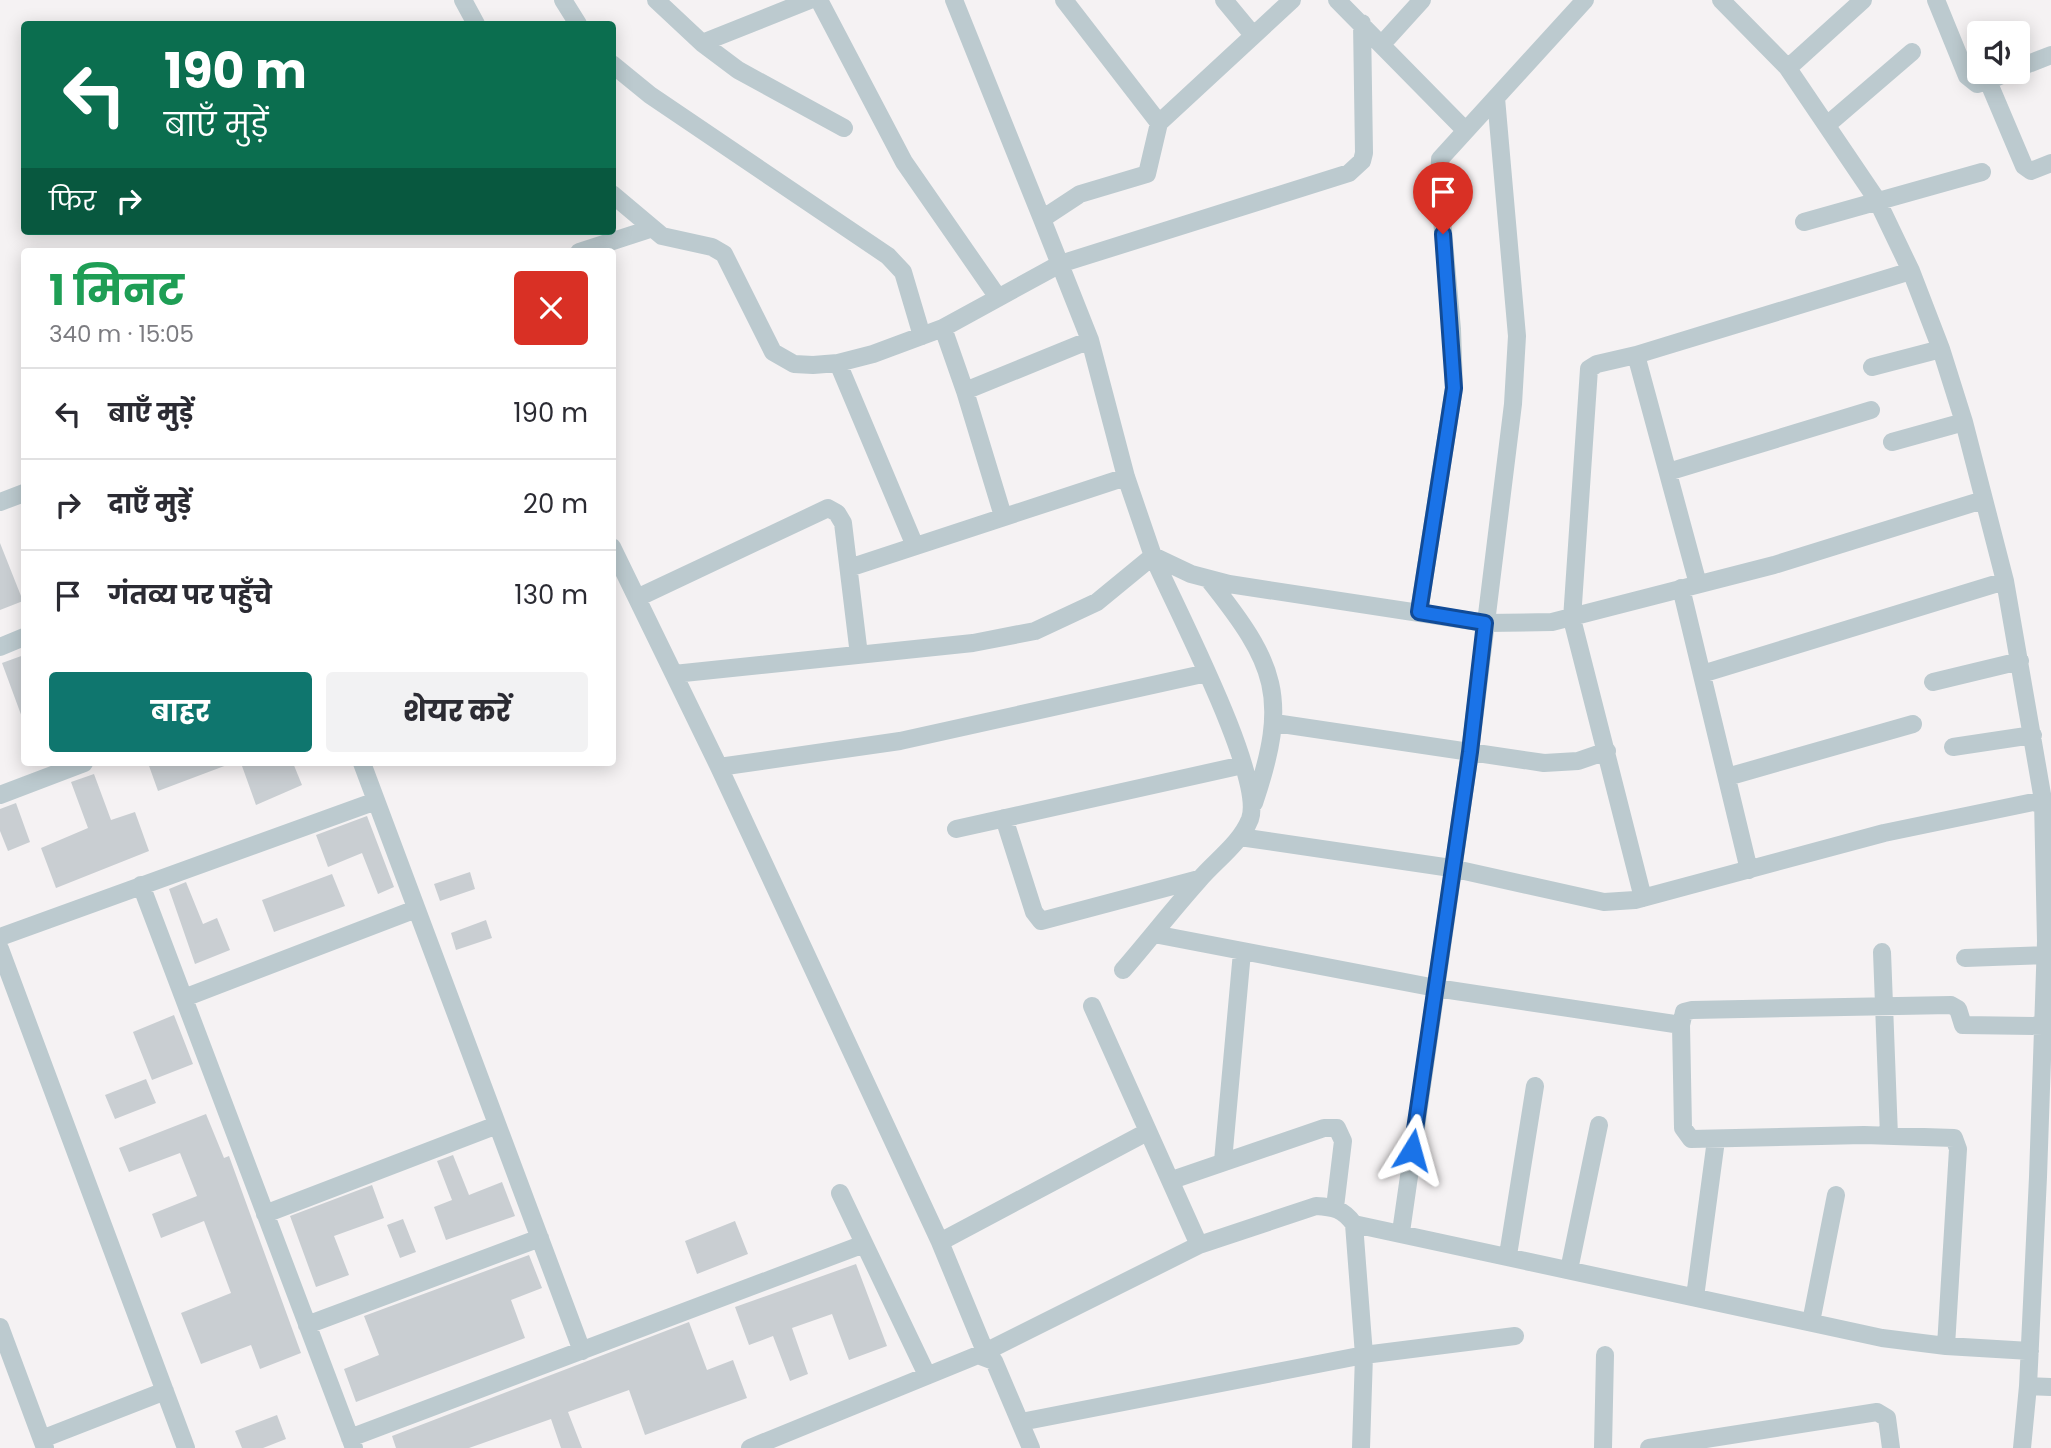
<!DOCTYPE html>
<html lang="hi">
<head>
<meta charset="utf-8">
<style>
  body { margin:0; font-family:Poppins,"Noto Sans Devanagari",sans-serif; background:#f2f2f3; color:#2b2b33; height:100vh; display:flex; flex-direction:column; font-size:26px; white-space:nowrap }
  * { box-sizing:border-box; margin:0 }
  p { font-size:23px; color:#7c7c81 }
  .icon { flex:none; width:38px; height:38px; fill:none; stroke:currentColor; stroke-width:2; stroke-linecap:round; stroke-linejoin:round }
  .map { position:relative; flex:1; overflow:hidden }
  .panel { position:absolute; left:21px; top:248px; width:595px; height:518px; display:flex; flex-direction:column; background:#fff; border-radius:7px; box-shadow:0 4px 18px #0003 }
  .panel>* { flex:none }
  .top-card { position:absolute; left:21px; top:21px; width:595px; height:214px; border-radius:7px; box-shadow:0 4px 18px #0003; background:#0b6e4f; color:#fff; overflow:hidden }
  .tools { position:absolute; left:1967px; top:21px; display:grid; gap:14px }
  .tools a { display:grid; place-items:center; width:63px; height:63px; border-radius:7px; background:#fff; box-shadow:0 4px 18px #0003; font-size:35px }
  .pin { position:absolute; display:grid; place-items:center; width:60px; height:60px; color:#fff; margin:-72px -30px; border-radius:50% 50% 50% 0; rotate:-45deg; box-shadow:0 0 7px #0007 }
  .pin .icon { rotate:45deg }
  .me { position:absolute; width:77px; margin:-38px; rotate:8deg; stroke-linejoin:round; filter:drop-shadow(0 0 5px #0008) }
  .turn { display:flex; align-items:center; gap:24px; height:147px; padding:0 28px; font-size:32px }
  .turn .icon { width:91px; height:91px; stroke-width:2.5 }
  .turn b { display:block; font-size:49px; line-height:60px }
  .then { display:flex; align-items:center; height:66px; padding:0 28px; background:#0003; gap:14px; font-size:26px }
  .round { display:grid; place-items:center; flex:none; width:74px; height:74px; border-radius:7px; background:#f2f2f3 }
  .headline { display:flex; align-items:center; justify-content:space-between; height:119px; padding:0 28px }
  h1 { font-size:42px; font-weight:700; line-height:52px; color:#1e9e55 }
  .cta { display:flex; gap:14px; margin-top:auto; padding:14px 28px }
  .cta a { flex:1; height:80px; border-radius:7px; background:#0f766e; color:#fff; font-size:28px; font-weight:700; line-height:80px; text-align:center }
  .cta a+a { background:#f2f2f3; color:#2b2b33 }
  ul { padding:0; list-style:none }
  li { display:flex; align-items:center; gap:21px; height:91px; padding:0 28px; border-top:2px solid #e1e1e2 }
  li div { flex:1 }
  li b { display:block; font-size:26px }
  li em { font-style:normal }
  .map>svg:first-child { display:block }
  .building { fill:#c9ced2 }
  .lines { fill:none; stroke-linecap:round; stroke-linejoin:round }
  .minor { stroke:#bccacf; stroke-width:18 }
  .route-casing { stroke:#114b97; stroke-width:18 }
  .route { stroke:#1a73e8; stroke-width:12 }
</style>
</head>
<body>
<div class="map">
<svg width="2051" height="1448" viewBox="0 0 2051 1448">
  <rect width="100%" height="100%" fill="#f5f2f3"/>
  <!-- building -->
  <path class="building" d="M0,543L23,601L0,610Z
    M24,655V720H23L2,663Z
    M148,763H226L227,765L158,791Z
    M250,763H293L302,785L256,805L242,766Z
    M94,774L111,820L135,812L149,851L56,888L41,848L88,828L71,782Z
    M16,803L30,842L8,851L0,831V809Z
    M367,816L394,887L378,894L362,853L328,867L316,835Z
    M470,872L475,889L440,901L434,884Z
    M332,874L345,906L274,932L262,900Z
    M186,882L203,924L217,918L230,950L195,964L169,889Z
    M486,920L492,938L456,950L451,933Z
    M174,1015L193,1064L152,1080L133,1032Z
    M146,1079L156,1103L115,1119L105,1095Z
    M206,1114L224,1158L229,1156L301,1353L260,1369L251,1345L201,1364L181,1313L231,1293L204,1221L161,1238L152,1214L197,1196L180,1153L129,1172L119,1148Z
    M453,1155L469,1195L502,1182L515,1216L446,1240L434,1207L452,1200L437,1161Z
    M372,1185L384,1218L334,1236L349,1275L316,1287L290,1216Z
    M403,1219L416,1252L400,1258L387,1225Z
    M735,1221L748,1254L697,1274L685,1241Z
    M529,1255L542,1288L511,1300L525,1338L356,1402L344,1369L379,1355L364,1316Z
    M856,1264L887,1346L849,1360L832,1314L792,1328L808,1374L790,1381L773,1336L749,1345L735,1307Z
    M689,1322L707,1370L733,1360L747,1398L645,1435L629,1390L568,1412L582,1448H561L551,1419L469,1448H396L392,1436Z
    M277,1415L286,1439L263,1448H242L235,1431Z"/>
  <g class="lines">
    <!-- minor -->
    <path class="minor" d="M463,0L476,24
      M563,0L578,24
      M656,0L702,43L738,70L844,128
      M819,0L904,162L997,296
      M954,0L1042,219
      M1064,0L1159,123
      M1224,0L1253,35
      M1292,0L1159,123L1147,174L1080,194L1042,219L1090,340L1126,477L1153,556L1191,574L1229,584L1485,623L1552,622L1774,565L1983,500
      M1337,0L1465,130
      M1721,0L1787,67L1877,200L1911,271L1941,349L1964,422L2005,581L2043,800L2046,941L2038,1177L2028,1386L2022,1448
      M1936,0L1967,76L1977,84L1988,81L2024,166L2031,171L2051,163
      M702,43L810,0
      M1383,43L1422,0
      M612,64L650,95L888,256L903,272L922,336
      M1788,68L1863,0
      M2018,68L2051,55
      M1988,81L2009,72
      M1827,125L1912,52
      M612,194L662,236L712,247L724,254L773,352L794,364L813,365L838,363L873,354L943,328L1060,264L1349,173L1362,161L1364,153L1362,23
      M1804,222L1982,172
      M579,252L650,229
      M943,328L965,391L1003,516
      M1636,355L1698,584
      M838,363L915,546
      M1872,367L1941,349
      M965,391L1090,340
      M1892,442L1964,422
      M1668,472L1871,410
      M0,502L24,493
      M612,547L719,767L940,1242L987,1356
      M849,568L1126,477
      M1209,580C1276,664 1290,697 1254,803
      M1681,588L1749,870
      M637,598L828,508L837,513L843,523L859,655
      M1419,612L1454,388L1452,329L1439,187L1440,159L1585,0
      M0,647L24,637
      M674,674L973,643L1035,631L1097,602L1153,556C1173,603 1265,777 1250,819C1240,844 1216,860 1199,880C1173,909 1149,940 1123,970
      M1702,674L2005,581
      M1933,682L2020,661
      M1275,723L1544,763L1578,761L1607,751
      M1953,747L2033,735
      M362,763L582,1351
      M719,767L900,741L1207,673
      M1727,777L1913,724
      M0,795L84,763
      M1004,818L1034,912L1041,921L1199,879
      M956,829L1243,765
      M1240,837L1451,868L1604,902L1635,900L1884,833L2043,800
      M141,885L354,1448
      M1643,898L1572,619L1589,369L1597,364L1636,355L1911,271
      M1154,934L1436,988L1681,1025L1683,1128L1691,1139L1864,1135L1954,1138L1958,1149L1946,1346
      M0,937L376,801
      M0,949L186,1448
      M1882,952L1889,1136
      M1965,958L2045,955
      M184,998L416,909
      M1092,1006L1199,1245
      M1681,1025L1684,1012L1692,1010L1951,1005L1958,1009L1963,1025L2043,1026
      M1223,1161L1242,952
      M1172,1180L1324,1128H1337L1343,1141L1335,1207
      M840,1193L927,1375
      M265,1214L497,1125
      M1354,1224L1882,1338L1946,1346L2030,1351
      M1401,1232L1470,752L1513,404L1517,336L1496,98
      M940,1242L1147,1132
      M1508,1255L1535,1086
      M1569,1270L1599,1125
      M1695,1297L1716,1140
      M1811,1322L1836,1195
      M307,1325L540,1238
      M0,1327L45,1448
      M985,1352L1199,1245L1316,1206C1334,1207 1343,1209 1354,1224L1364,1355L1361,1448
      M2028,1386L2051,1387
      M1021,1422L1364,1355L1515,1336
      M350,1438L864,1244
      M42,1439L165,1391
      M750,1448L978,1355L994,1361L1031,1448
      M1603,1448L1605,1355
      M1649,1448L1877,1412L1887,1418L1891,1448"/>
  </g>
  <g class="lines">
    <defs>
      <path id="route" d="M1412,1150L1470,752L1485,623L1419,612L1454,388L1443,234"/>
    </defs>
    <!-- route casing -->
    <use href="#route" class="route-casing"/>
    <!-- route -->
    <use href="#route" class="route"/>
  </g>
</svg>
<div class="tools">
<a><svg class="icon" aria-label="sound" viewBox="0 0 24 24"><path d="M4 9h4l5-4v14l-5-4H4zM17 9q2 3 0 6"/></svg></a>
</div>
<div class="pin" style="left:1443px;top:234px;background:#d93025"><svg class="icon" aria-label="arrive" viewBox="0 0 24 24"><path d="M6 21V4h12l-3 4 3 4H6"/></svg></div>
<svg class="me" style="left:1412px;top:1150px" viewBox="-20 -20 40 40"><path d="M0-17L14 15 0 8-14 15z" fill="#1a73e8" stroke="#fff" stroke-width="4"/></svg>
<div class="top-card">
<div class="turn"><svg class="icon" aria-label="left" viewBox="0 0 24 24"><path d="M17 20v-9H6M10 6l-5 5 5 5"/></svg><div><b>190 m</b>बाएँ मुड़ें</div></div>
<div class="then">फिर<svg class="icon" aria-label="right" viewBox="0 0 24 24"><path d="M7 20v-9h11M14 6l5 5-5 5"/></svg></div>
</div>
<section class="panel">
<div class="headline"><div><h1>1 मिनट</h1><p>340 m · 15:05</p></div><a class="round" style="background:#d93025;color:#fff"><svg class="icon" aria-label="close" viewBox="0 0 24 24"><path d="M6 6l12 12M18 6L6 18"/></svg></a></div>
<ul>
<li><svg class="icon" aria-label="left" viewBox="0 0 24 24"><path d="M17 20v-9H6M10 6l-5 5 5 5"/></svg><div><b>बाएँ मुड़ें</b></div><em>190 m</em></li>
<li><svg class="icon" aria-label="right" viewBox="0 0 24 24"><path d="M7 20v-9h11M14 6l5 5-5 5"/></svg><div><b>दाएँ मुड़ें</b></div><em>20 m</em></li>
<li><svg class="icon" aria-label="arrive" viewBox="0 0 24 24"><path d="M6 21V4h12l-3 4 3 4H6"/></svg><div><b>गंतव्य पर पहुँचे</b></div><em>130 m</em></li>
</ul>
<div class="cta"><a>बाहर</a><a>शेयर करें</a></div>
</section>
</div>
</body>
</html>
